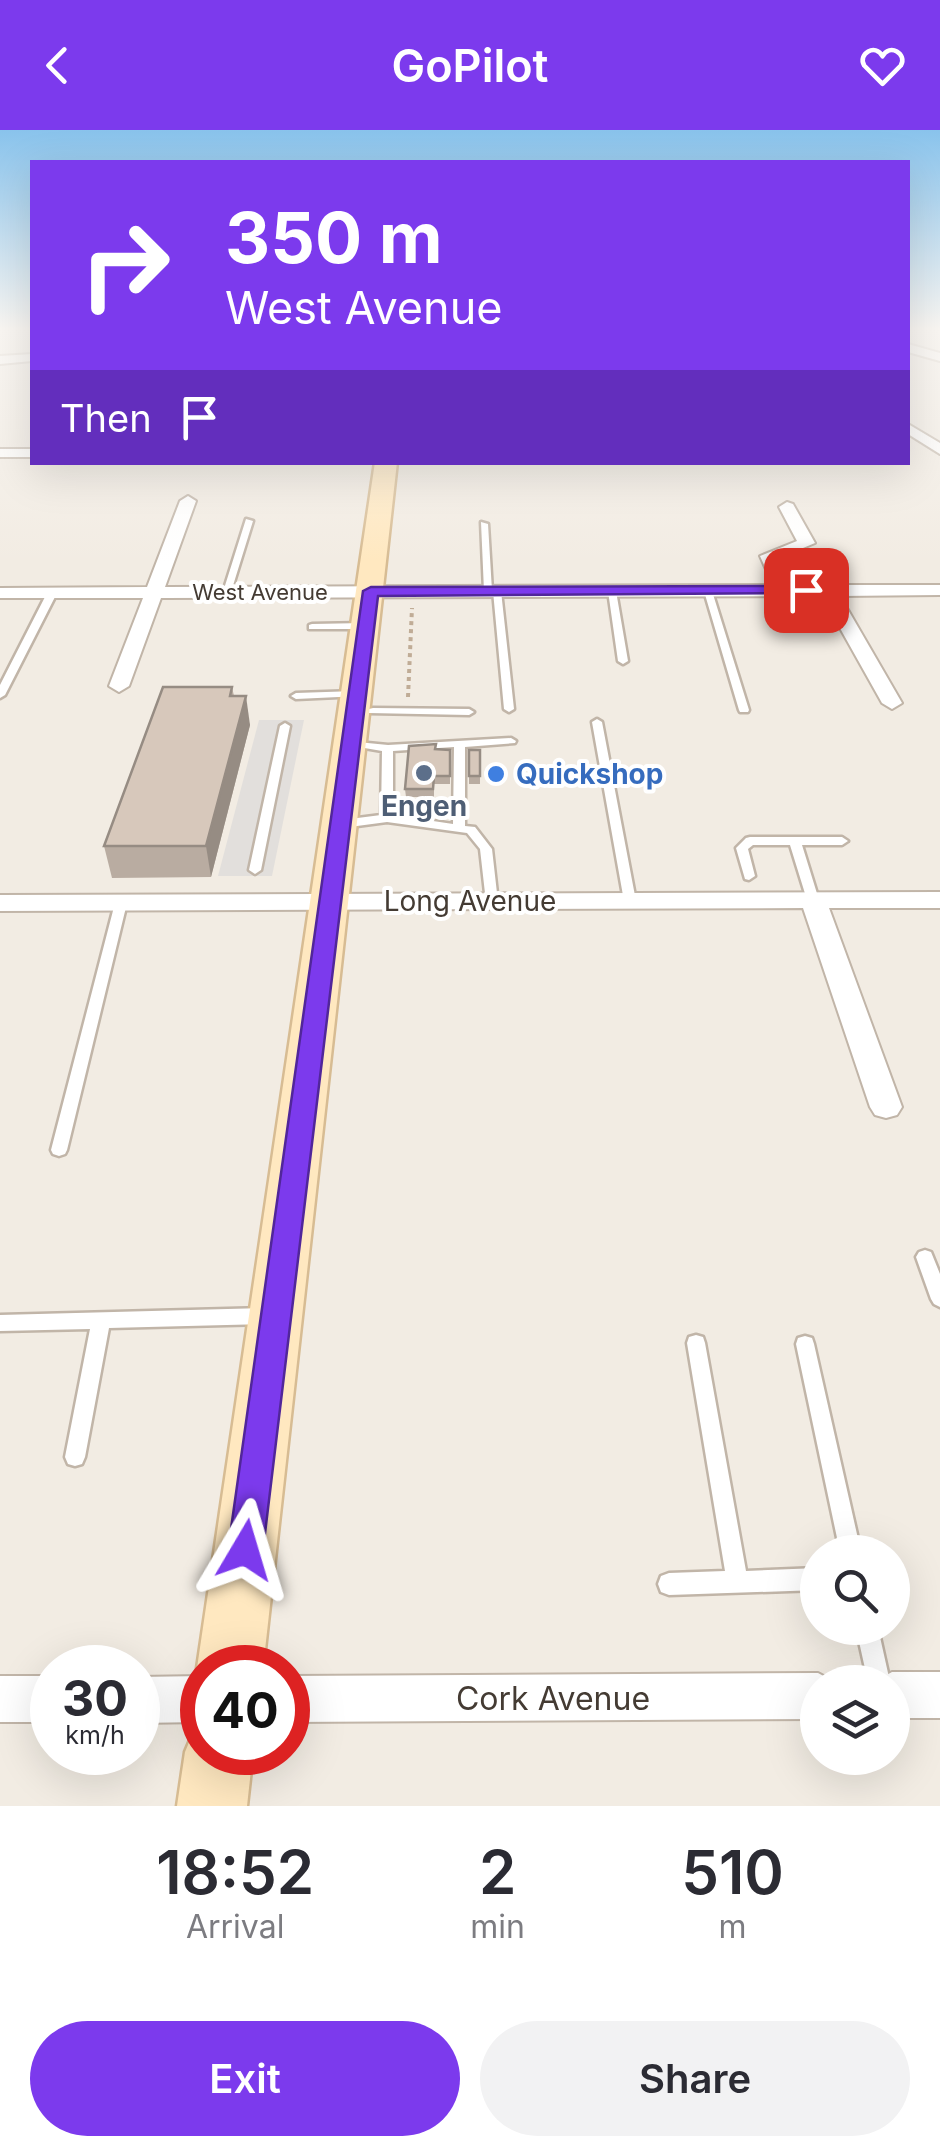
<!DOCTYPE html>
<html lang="en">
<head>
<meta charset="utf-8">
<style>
  body { margin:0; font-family:Inter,sans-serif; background:#f2f2f3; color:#2b2b33; height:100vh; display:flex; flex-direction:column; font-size:38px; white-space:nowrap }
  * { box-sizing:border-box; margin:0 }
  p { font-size:32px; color:#7c7c81 }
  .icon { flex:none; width:55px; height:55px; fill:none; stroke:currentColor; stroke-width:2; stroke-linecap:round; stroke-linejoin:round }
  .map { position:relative; height:1676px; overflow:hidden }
  .panel { display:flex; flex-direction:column; background:#fff; flex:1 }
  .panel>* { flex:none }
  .top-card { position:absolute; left:30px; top:30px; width:880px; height:305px; border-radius:0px; box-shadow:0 10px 40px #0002; background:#7c3aed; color:#fff; overflow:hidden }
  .controls { position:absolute; left:800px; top:1405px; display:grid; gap:20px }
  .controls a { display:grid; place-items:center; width:110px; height:110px; border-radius:50%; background:#fff; box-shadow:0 10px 40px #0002; font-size:50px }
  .speed { position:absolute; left:30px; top:1515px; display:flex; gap:20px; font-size:50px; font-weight:700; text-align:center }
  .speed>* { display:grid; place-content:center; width:130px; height:130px; border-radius:50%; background:#fff; box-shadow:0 10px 40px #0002; line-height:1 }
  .speed small { font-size:25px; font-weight:400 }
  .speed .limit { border:15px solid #d22; background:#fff; color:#111 }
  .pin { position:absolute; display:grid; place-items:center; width:85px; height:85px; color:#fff; margin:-42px; border-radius:20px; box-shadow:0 5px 15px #0006 }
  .me { position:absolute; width:110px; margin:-55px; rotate:7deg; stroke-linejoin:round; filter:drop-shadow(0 0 8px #0008) }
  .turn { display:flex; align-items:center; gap:35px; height:210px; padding:0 30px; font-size:45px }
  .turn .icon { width:130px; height:130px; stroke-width:2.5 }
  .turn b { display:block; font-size:70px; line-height:85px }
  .then { display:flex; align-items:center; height:95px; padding:0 30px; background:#0003; gap:20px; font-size:38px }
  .eta { display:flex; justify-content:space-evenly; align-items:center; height:170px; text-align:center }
  .eta b { font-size:60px; font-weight:600; line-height:70px }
  .primary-button { display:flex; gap:20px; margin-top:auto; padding:20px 30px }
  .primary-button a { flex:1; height:115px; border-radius:60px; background:#7c3aed; color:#fff; font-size:40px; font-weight:600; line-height:115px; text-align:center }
  .primary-button a+a { background:#f2f2f3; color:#2b2b33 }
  header { display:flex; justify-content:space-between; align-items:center; height:130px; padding:0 30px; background:#7c3aed; color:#fff; font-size:45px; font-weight:600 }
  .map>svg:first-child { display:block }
  .parking { fill:#e2dfdc }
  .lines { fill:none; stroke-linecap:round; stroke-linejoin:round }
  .lane-casing { stroke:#c1b5a8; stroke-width:5 }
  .street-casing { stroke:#c1b5a8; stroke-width:4 }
  .secondary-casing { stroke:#d7bc93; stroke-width:5 }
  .path { stroke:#c0ac96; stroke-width:4; stroke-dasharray:4 4; stroke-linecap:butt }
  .lane { fill:#fff; fill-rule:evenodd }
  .street { fill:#fff; fill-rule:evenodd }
  .secondary { fill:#ffe8c0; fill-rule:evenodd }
  .wall { fill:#b9aca1 }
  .shaded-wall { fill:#968c83 }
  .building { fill:#d7c8bb; stroke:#968c83; stroke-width:2.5 }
  .route { fill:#7c3aed; stroke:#51269a; stroke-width:2.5 }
  .service-dot { fill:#5c6f8a; stroke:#fff; stroke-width:4 }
  .shop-dot { fill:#3f7fe0; stroke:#fff; stroke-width:4 }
  .labels { text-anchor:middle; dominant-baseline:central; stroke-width:8; stroke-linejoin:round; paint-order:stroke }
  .far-street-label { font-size:22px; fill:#443b33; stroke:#fff }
  .shop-label { font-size:28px; font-weight:bold; fill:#366cbe; stroke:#fff; text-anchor:start }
  .service-label { font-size:28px; font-weight:bold; fill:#4e5e75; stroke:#fff }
  .street-label { font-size:28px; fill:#443b33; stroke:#fff }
  .near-street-label { font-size:32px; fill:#443b33; stroke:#fff }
</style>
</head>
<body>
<header><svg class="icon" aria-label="back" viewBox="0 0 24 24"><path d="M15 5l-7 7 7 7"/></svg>GoPilot<svg class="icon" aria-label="heart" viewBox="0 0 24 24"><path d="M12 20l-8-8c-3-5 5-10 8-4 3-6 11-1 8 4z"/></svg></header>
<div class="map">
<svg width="940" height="1676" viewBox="0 0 940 1676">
  <rect width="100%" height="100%" fill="#f2ece3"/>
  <!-- parking -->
  <path class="parking" d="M259,590H304L272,746H218Z"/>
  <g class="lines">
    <defs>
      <path id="lane" d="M246,389L253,391L231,462L224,464L223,462Z
        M481,392L488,394L492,461L488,464L484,461Z
        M497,458L501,461L514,579L509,582L504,579L493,461Z
        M612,458L616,461L628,531L623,534L618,531L608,461Z
        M708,458L712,461L749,580L748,582H740L739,580L704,461Z
        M52,460L57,463L5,565L0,568V555L47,463Z
        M312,494L365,493L370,496L365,499H309V495Z
        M356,561L361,564L360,566L296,569L291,566L296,563Z
        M373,578L469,579L474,582L469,585L369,583V579Z
        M597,589L602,592L636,771L630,775L624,771L592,592Z
        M285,593L290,596L261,740L255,744L249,740L280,596Z
        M511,608L516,611L515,613L465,617V696L475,697L492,719L498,772L497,775H487L486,772L480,719L467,703L387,692L342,698L336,694L342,690L381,685L382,621L347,615V611L388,615ZM454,617L453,694L393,685V621Z
        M750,707H842L848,711L842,715H802L819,770L813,774L807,770L790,715H753L748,719L755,746L749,750L745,749L736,718L746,708Z
        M121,769L127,773L67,1020L65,1024L59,1026L53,1024L51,1020L115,773Z
        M925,1120L931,1122L940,1144V1177L934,1174L931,1169L916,1127L919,1122Z
        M265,1178L271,1180L274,1186L271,1192L265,1194L109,1198L85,1327L82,1334L75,1336L68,1334L65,1327L90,1199L0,1201V1185Z
        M696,1205L703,1207L705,1213L746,1441L818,1438V1460L669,1465L661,1462L658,1454L661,1446L669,1443L725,1441L687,1213L689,1207Z
        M805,1206L812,1208L814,1214L861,1422H840L796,1214L798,1208Z
        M856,1498H878L890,1552H868Z"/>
      <path id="street" d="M908,214L940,223V231L908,222Z
        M32,224V231L0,234V226Z
        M908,294L940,313V324L908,304Z
        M0,319H32V327H0Z
        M188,366L196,371L165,457L773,455L760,426L797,411L779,377L787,372L793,374L815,413L779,428L791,455H940V465L840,466L902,573L892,579L882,573L822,466L161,468L129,556L119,562L109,556L143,468H0V458L147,457L180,371Z
        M940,762V778H829L902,977L897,985L886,988L875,985L870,977L803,778L0,781V765Z
        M892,1542H940V1588H892V1552H874Z
        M818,1543L835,1552H818V1589L288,1592V1546Z
        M0,1546H52V1592H0Z
        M202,1546V1592L138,1593V1547Z"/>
      <path id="secondary" d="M375,332H397L263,1538H202V1551L197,1538Z
        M202,1594V1622H253L247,1676H177L185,1622L195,1598Z"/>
    </defs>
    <!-- lane casing -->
    <use href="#lane" class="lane-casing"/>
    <!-- street casing -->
    <use href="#street" class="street-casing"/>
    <!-- secondary casing -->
    <use href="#secondary" class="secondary-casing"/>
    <!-- path -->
    <path class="path" d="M408,567L412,478"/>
    <!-- lane -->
    <use href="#lane" class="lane"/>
    <!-- street -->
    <use href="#street" class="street"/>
    <!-- secondary -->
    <use href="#secondary" class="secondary"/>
  </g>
  <!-- wall -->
  <path class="wall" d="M232,557L234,566L250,595L211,747L112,748L104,716Z
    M435,619L450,620V654H434V667H406L405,659Z
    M469,620H480V654H469Z"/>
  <!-- shaded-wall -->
  <path class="shaded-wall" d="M246,566L250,595L211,747L206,716Z"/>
  <!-- building -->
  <path class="building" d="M163,557H232L230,566H246L206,716H104Z
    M436,614L435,619L450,620V646H434L433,659H405L409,616Z
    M469,620H480V646H469Z"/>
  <!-- sky -->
  <linearGradient id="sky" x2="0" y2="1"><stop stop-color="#89c3ec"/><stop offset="0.46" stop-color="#f9f6f2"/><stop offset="1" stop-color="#f9f6f2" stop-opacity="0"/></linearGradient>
  <rect width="940" height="432" fill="url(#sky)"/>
  <!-- route -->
  <path class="route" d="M806,456L811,457V463L378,466L263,1420L258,1433L245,1438L233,1433L228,1420L363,461L371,457Z"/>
  <!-- markers -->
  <circle class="service-dot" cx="424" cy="643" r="10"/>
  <circle class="shop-dot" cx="496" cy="644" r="10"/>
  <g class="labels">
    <!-- far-street labels -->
    <g class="far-street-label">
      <text x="260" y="462">West Avenue</text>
    </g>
    <!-- shop labels -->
    <g class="shop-label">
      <text x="516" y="644">Quickshop</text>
    </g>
    <!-- service labels -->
    <g class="service-label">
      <text x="424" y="676">Engen</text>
    </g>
    <!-- street labels -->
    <g class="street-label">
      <text x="470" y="771">Long Avenue</text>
    </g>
    <!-- near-street labels -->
    <g class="near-street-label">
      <text x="553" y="1568">Cork Avenue</text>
    </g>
  </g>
</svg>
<div class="controls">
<a><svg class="icon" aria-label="search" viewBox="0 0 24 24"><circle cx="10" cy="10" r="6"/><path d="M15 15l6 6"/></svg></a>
<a><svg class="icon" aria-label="layers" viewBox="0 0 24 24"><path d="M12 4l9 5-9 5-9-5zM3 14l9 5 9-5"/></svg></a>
</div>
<div class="speed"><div>30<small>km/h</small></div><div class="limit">40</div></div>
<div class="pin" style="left:806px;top:460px;background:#d93025"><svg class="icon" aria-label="arrive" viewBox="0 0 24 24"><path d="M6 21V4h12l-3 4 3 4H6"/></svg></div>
<svg class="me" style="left:245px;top:1420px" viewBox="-20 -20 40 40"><path d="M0-17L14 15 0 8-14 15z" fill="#7c3aed" stroke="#fff" stroke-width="4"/></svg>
<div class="top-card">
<div class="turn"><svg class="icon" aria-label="right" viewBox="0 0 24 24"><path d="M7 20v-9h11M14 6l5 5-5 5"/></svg><div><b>350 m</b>West Avenue</div></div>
<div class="then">Then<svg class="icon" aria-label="arrive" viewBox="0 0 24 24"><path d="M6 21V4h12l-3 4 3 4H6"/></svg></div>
</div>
</div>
<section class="panel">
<div class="eta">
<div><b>18:52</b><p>Arrival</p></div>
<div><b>2</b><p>min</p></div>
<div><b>510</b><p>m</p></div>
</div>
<div class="primary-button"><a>Exit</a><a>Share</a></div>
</section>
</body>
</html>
